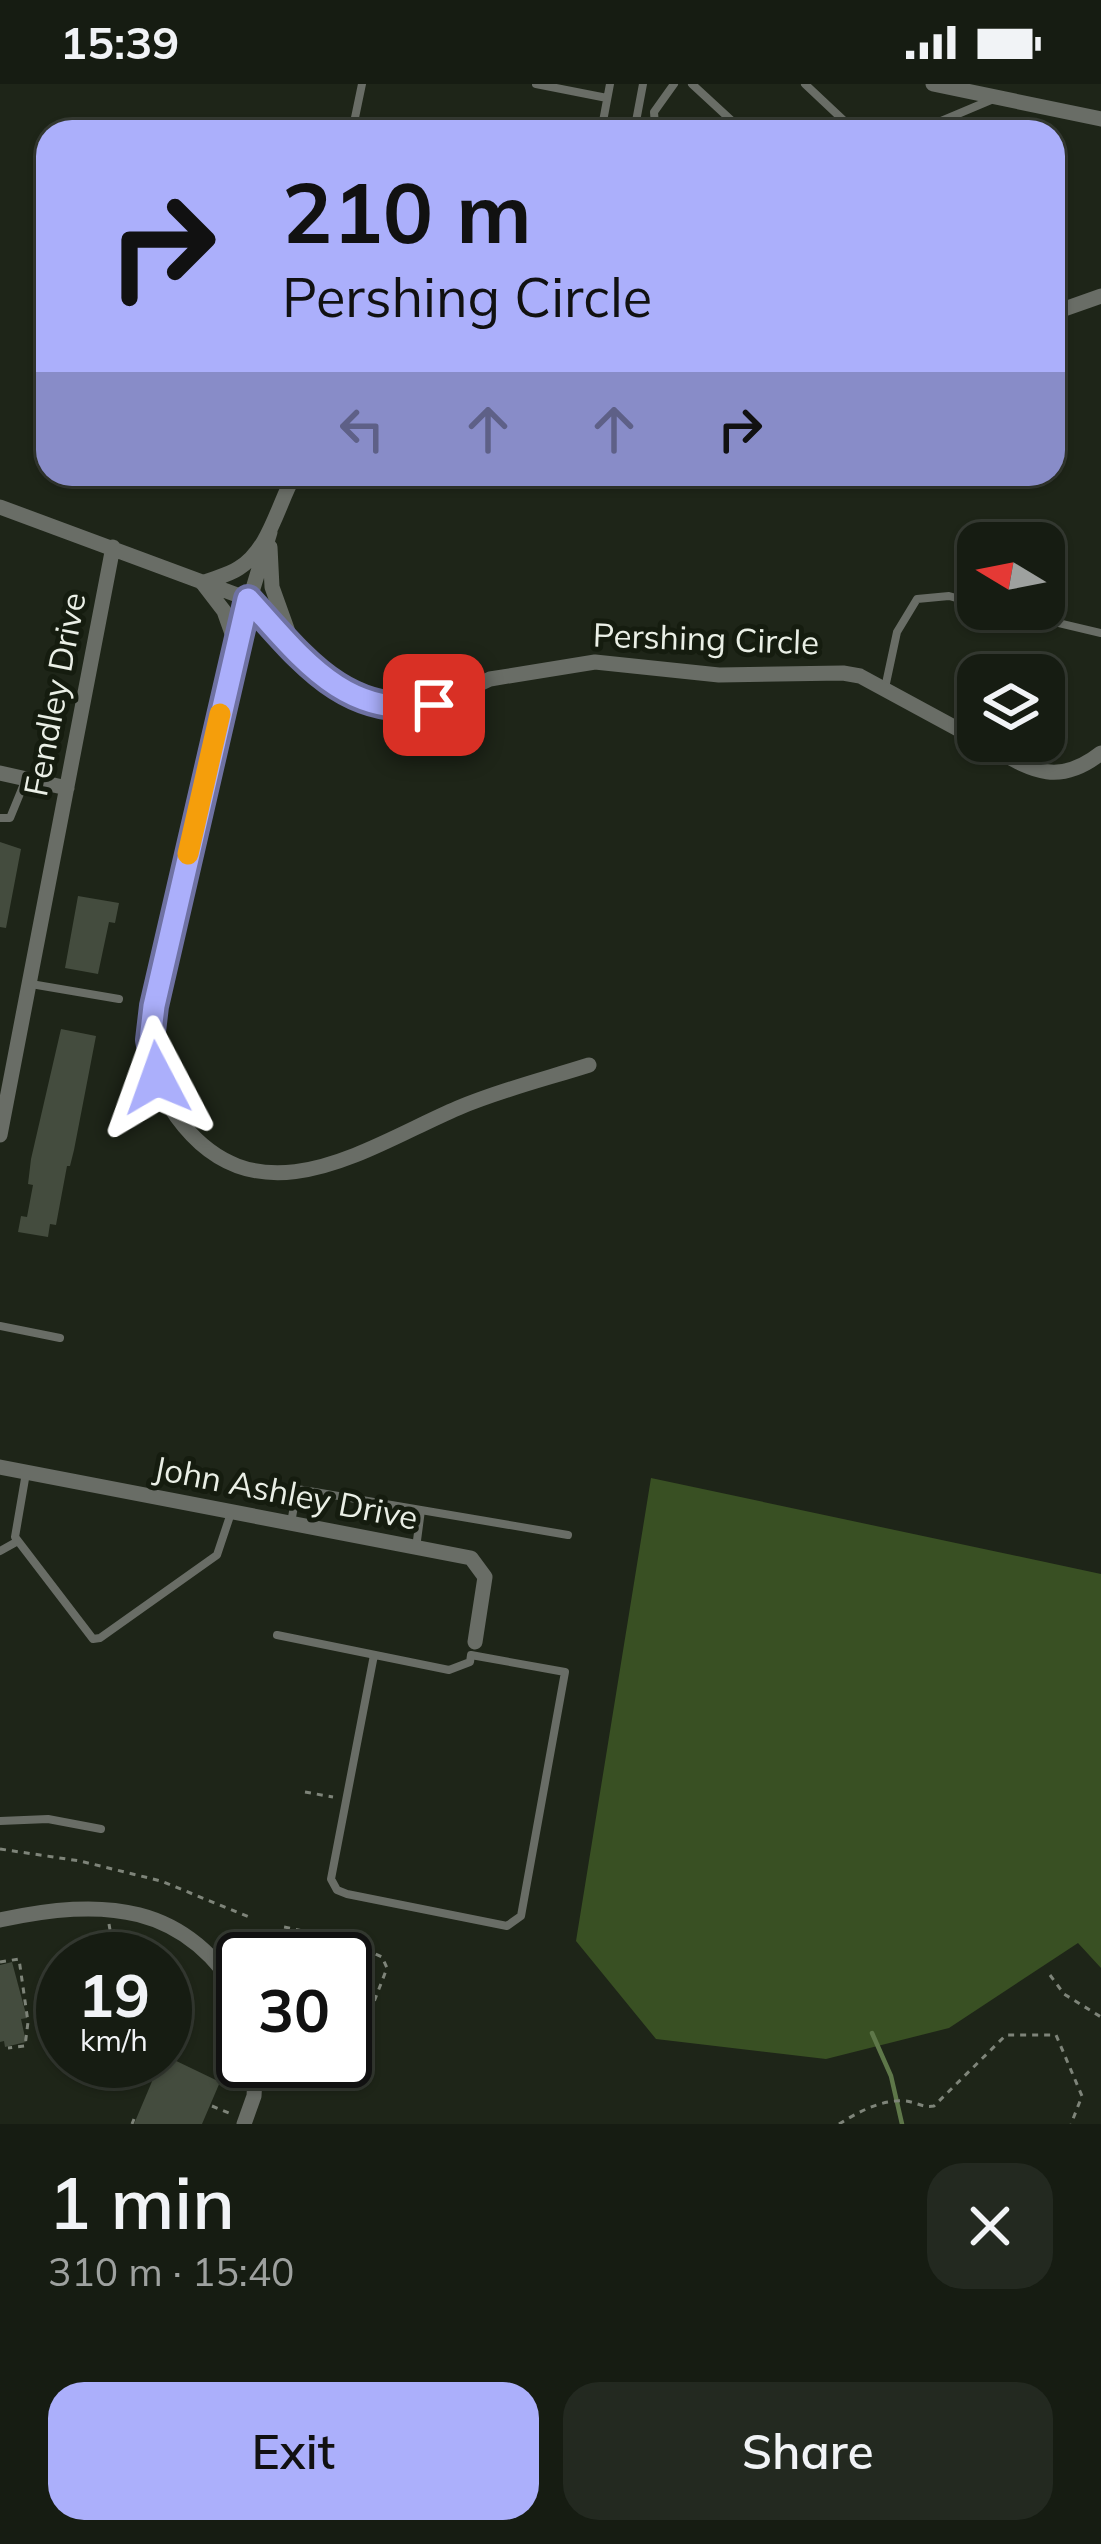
<!DOCTYPE html>
<html lang="en">
<head>
<meta charset="utf-8">
<style>
  body { margin:0; font-family:Mulish,sans-serif; background:#232920; color:#f1f3f6; height:100vh; display:flex; flex-direction:column; font-size:45px; white-space:nowrap }
  * { box-sizing:border-box; margin:0 }
  p { font-size:39px; color:#9ea19f }
  .icon { flex:none; width:66px; height:66px; fill:none; stroke:currentColor; stroke-width:2; stroke-linecap:round; stroke-linejoin:round }
  .map { position:relative; height:2040px; overflow:hidden }
  .panel { display:flex; flex-direction:column; background:#161c12; flex:1 }
  .panel>* { flex:none }
  .guide { position:absolute; left:36px; top:36px; width:1029px; height:366px; border-radius:36px; box-shadow:0 3px 9px #0004,0 0 0 3px #353a32; background:#abaffb; color:#111; overflow:hidden }
  .needle { width:78px; rotate:280deg }
  .fabs { position:absolute; left:957px; top:438px; display:grid; gap:24px }
  .fabs a { display:grid; place-items:center; width:108px; height:108px; border-radius:24px; background:#161c12; box-shadow:0 3px 9px #0004,0 0 0 3px #353a32; font-size:60px }
  .speed { position:absolute; left:36px; top:1848px; display:flex; gap:24px; font-size:60px; font-weight:700; text-align:center }
  .speed>* { display:grid; place-content:center; width:156px; height:156px; border-radius:50%; background:#161c12; box-shadow:0 3px 9px #0004,0 0 0 3px #353a32; line-height:1 }
  .speed small { font-size:30px; font-weight:400 }
  .speed .limit { border:6px solid #111; border-radius:18px; background:#fff; color:#111 }
  .pin { position:absolute; display:grid; place-items:center; width:102px; height:102px; color:#fff; margin:-51px; border-radius:24px; box-shadow:0 6px 18px #0006 }
  .me { position:absolute; width:132px; margin:-66px; rotate:356deg; stroke-linejoin:round; filter:drop-shadow(0 0 9px #0008) }
  .turn { display:flex; align-items:center; gap:42px; height:252px; padding:0 48px; font-size:54px }
  .turn .icon { width:156px; height:156px; stroke-width:2.5 }
  .turn b { display:block; font-size:84px; line-height:102px }
  .lanes { display:flex; align-items:center; height:114px; padding:0 48px; background:#0003; justify-content:center; gap:60px; direction:ltr }
  .lanes .off { opacity:.35 }
  .round { display:grid; place-items:center; flex:none; width:126px; height:126px; border-radius:36px; background:#232920 }
  .overview { display:flex; align-items:center; justify-content:space-between; height:204px; padding:0 48px }
  h1 { font-size:72px; font-weight:600; line-height:90px }
  .cta { display:flex; gap:24px; margin-top:auto; padding:24px 48px }
  .cta a { flex:1; height:138px; border-radius:36px; background:#abaffb; color:#111; font-size:48px; font-weight:600; line-height:138px; text-align:center }
  .cta a+a { background:#232920; color:#f1f3f6 }
  .status { display:flex; justify-content:space-between; align-items:center; height:84px; padding:0 60px; background:#161c12; direction:ltr }
  .status svg { height:33px; fill:currentColor }
  .map>svg:first-child { display:block }
  .forest { fill:#395023 }
  .lines { fill:none; stroke-linecap:round; stroke-linejoin:round }
  .stream { stroke:#5e7749; stroke-width:4.5 }
  .building { fill:#444c3e }
  .path { stroke:#7e8479; stroke-width:3; stroke-dasharray:6 6; stroke-linecap:butt }
  .service { stroke:#696d66; stroke-width:8 }
  .minor { stroke:#696d66; stroke-width:15 }
  .route-casing { stroke:#6f72a3; stroke-width:30 }
  .route { stroke:#abaffb; stroke-width:21 }
  .slow { stroke:#f59e0b; stroke-width:21 }
  .labels { text-anchor:middle; dominant-baseline:central; stroke-width:10; stroke-linejoin:round; paint-order:stroke }
  .street-label { font-size:33px; fill:#eaefe6; stroke:#151c0f }
</style>
</head>
<body>
<div class="status"><b>15:39</b><svg viewBox="0 0 49 12"><path d="M0 12V9h3v3zM5 12V6h3v6zM10 12V3h3v9zM15 12V0h3v12zM26 1h20v11H26zM47 4h2v5h-2z"/></svg></div>
<div class="map">
<svg width="1101" height="2040" viewBox="0 0 1101 2040">
  <rect width="100%" height="100%" fill="#1e2518"/>
  <!-- forest -->
  <path class="forest" d="M651,1394L1101,1490V1884L1078,1859L949,1944L826,1975L656,1955L576,1857Z"/>
  <g class="lines">
    <!-- stream -->
    <path class="stream" d="M872,1949L891,1992L902,2040"/>
  </g>
  <!-- building -->
  <path class="building" d="M0,758L21,765L6,844L0,843Z
    M78,812L119,819L115,839L109,838L98,890L65,884Z
    M61,945L96,952L74,1066L70,1082H67L56,1141L50,1140L48,1153L18,1148L21,1132L27,1133L33,1101L28,1100L31,1075Z
    M12,1878L27,1934L21,1935L26,1958L5,1963L4,1957L0,1958V1881Z
    M168,1973L220,1998L202,2040H134L156,1988L161,1990Z"/>
  <g class="lines">
    <!-- path -->
    <path class="path" d="M305,1708L333,1713
      M0,1765L80,1777L161,1797L249,1833
      M109,1840L115,1875
      M0,1878L19,1875L28,1938L25,1962L8,1964
      M62,1891H63
      M1050,1891L1064,1910L1101,1933
      M269,1987L326,1995L347,1988L387,1884L382,1873C348,1857 316,1849 279,1842
      M212,2022L229,2029
      M132,2040L134,2035
      M839,2040C858,2028 882,2015 905,2017C917,2018 922,2024 934,2022L1006,1951H1056L1082,2012L1071,2040"/>
    <!-- service -->
    <path class="service" d="M536,0L607,14
      M692,0L744,48
      M805,0L856,48
      M352,48L362,0
      M601,48L610,0
      M634,48L643,0
      M661,48L655,42L654,28L674,0
      M915,48L991,16
      M999,525L1101,549
      M885,604L897,548L917,515L949,512L978,520
      M0,734H10L26,695
      M31,900L119,915
      M0,1242L60,1254
      M26,1389L15,1453L93,1555L100,1554L217,1471L231,1429
      M291,1439L297,1405L568,1451
      M416,1464L421,1426
      M0,1467L18,1457
      M277,1551L449,1586L470,1578L471,1571
      M374,1571L331,1795L337,1806L347,1810L507,1842L521,1832L565,1588L471,1571
      M0,1737L48,1735L101,1745"/>
    <!-- minor -->
    <path class="minor" d="M933,0L1101,35
      M1053,229L1101,212
      M0,423L248,515L308,582L352,610L380,621L409,625L434,621L490,595L595,578L719,591L843,589L860,592L978,656
      M270,448L236,561L154,922C147,967 154,1007 184,1042C264,1139 371,1061 458,1024C500,1006 545,995 589,981
      M270,463L272,503L291,556
      M202,499C214,494 229,491 239,484C270,465 278,419 295,390
      M204,501L224,527L235,558
      M980,657C1025,681 1053,707 1101,669
      M0,689L67,704
      M0,1051L113,463
      M0,1383L471,1474L485,1493L475,1558
      M0,1836C102,1814 187,1817 243,1917
      M244,2040L254,2012L256,1977"/>
  </g>
  <g class="lines">
    <defs>
      <path id="route" d="M157,994L150,956L154,922L248,515C301,573 345,636 434,621"/>
    </defs>
    <!-- route casing -->
    <use href="#route" class="route-casing"/>
    <!-- route -->
    <use href="#route" class="route"/>
    <!-- slow -->
    <path class="slow" d="M188,770L220,630"/>
  </g>
  <g class="labels">
    <!-- street labels -->
    <g class="street-label">
      <text transform="translate(706 554) rotate(2)">Pershing Circle</text>
      <text transform="translate(54 610) rotate(-79)">Fendley Drive</text>
      <text transform="translate(286 1408) rotate(11)">John Ashley Drive</text>
    </g>
  </g>
</svg>
<div class="fabs">
<a><svg class="needle" viewBox="-14 -14 28 28"><path d="M0-13l5 13h-10z" fill="#e53935"/><path d="M0 13l5-13h-10z" fill="#9ea19f"/></svg></a>
<a><svg class="icon" aria-label="layers" viewBox="0 0 24 24"><path d="M12 4l9 5-9 5-9-5zM3 14l9 5 9-5"/></svg></a>
</div>
<div class="speed"><div>19<small>km/h</small></div><div class="limit">30</div></div>
<div class="pin" style="left:434px;top:621px;background:#d93025"><svg class="icon" aria-label="arrive" viewBox="0 0 24 24"><path d="M6 21V4h12l-3 4 3 4H6"/></svg></div>
<svg class="me" style="left:157px;top:994px" viewBox="-20 -20 40 40"><path d="M0-17L14 15 0 8-14 15z" fill="#abaffb" stroke="#fff" stroke-width="4"/></svg>
<div class="guide">
<div class="turn"><svg class="icon" aria-label="right" viewBox="0 0 24 24"><path d="M7 20v-9h11M14 6l5 5-5 5"/></svg><div><b>210 m</b>Pershing Circle</div></div>
<div class="lanes"><svg class="icon off" aria-label="left" viewBox="0 0 24 24"><path d="M17 20v-9H6M10 6l-5 5 5 5"/></svg><svg class="icon off" aria-label="ahead" viewBox="0 0 24 24"><path d="M12 20V5M6 11l6-6 6 6"/></svg><svg class="icon off" aria-label="ahead" viewBox="0 0 24 24"><path d="M12 20V5M6 11l6-6 6 6"/></svg><svg class="icon" aria-label="right" viewBox="0 0 24 24"><path d="M7 20v-9h11M14 6l5 5-5 5"/></svg></div>
</div>
</div>
<section class="panel">
<div class="overview"><div><h1>1 min</h1><p>310 m · 15:40</p></div><a class="round"><svg class="icon" aria-label="close" viewBox="0 0 24 24"><path d="M6 6l12 12M18 6L6 18"/></svg></a></div>
<div class="cta"><a>Exit</a><a>Share</a></div>
</section>
</body>
</html>
